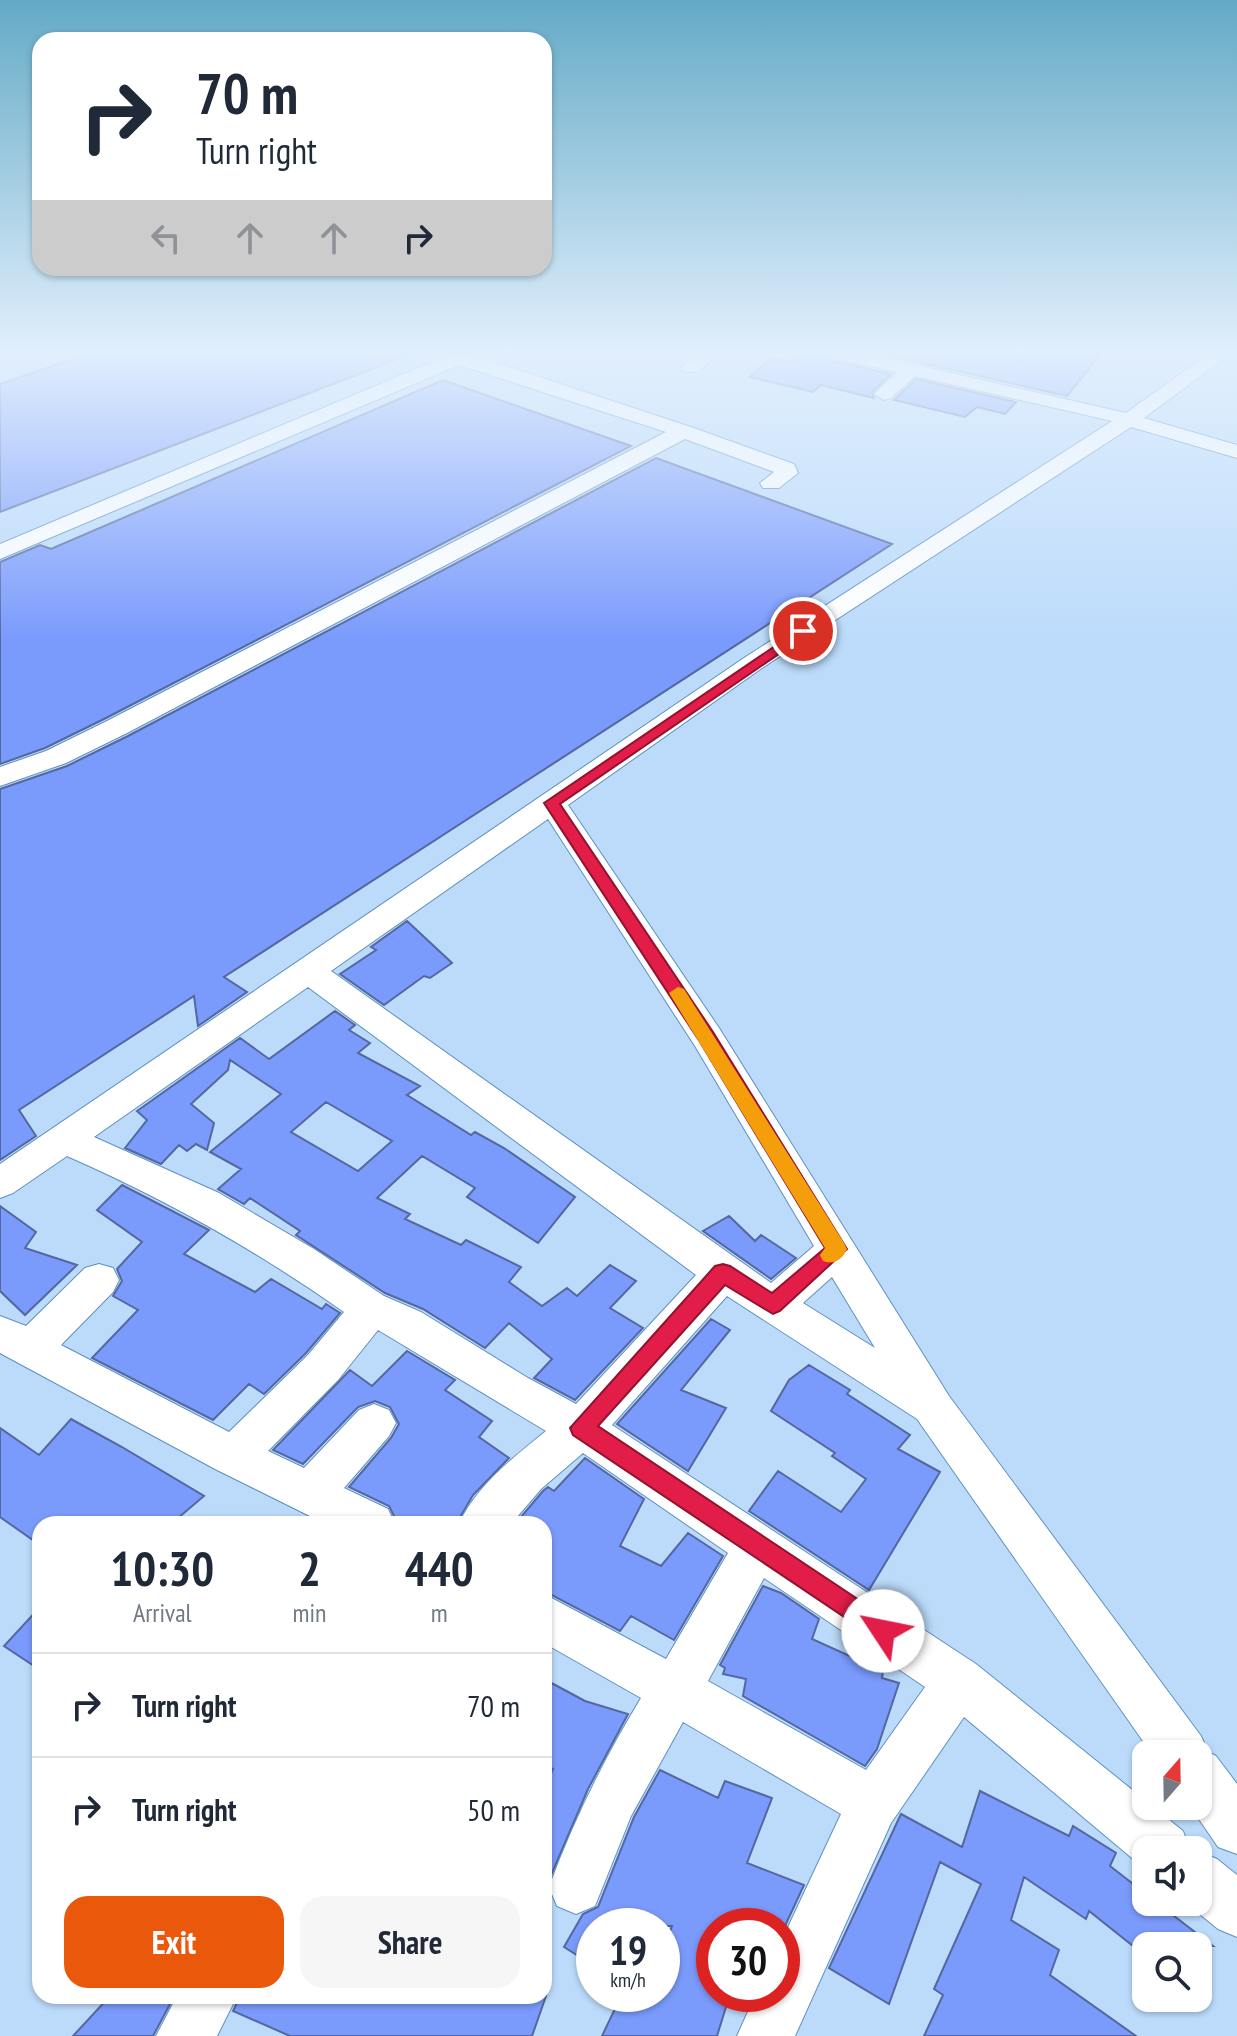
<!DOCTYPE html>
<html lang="en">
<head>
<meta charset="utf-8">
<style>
  body { margin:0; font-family:"PT Sans Narrow",sans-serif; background:#f6f6f7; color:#1f2937; height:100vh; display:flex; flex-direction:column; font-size:30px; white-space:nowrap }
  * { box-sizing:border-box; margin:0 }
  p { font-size:26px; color:#747a83 }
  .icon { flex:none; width:44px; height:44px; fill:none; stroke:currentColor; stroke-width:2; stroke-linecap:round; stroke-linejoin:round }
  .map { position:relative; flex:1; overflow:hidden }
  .drawer { position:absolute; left:32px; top:1516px; width:520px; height:488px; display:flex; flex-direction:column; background:#fff; border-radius:24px; box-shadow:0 2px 6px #0004 }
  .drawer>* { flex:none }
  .guide { position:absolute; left:32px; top:32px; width:520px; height:244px; border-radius:24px; box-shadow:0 2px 6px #0004; background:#fff; color:#1f2937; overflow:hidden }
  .needle { width:52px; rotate:20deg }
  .fabs { position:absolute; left:1132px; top:1740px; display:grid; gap:16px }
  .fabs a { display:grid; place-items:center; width:80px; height:80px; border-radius:16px; background:#fff; box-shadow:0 2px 6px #0004; font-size:40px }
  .speed { position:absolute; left:576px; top:1908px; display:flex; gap:16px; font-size:40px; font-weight:700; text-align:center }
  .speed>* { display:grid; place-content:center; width:104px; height:104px; border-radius:50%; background:#fff; box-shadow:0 2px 6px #0004; line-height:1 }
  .speed small { font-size:20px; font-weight:400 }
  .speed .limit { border:12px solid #d22; background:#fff; color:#111 }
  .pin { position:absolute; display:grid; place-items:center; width:68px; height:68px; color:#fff; margin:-34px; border:4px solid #fff; border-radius:50%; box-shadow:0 2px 8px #0007 }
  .me { position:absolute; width:88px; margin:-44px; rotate:304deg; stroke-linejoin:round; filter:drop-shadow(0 0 6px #0008) }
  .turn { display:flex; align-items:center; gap:28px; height:168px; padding:0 32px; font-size:36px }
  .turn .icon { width:104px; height:104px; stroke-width:2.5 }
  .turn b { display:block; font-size:56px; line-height:68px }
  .lanes { display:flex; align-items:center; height:76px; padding:0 32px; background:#0003; justify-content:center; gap:40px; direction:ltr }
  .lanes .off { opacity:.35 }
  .eta { display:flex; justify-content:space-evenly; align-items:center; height:136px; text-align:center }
  .eta b { font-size:48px; font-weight:700; line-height:56px }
  .button { display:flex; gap:16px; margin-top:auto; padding:16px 32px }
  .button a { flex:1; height:92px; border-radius:24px; background:#ea580c; color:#fff; font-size:32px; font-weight:700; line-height:92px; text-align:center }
  .button a+a { background:#f6f6f7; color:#1f2937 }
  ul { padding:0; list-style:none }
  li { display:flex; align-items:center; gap:24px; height:104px; padding:0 32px; border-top:2px solid #e0e1e3 }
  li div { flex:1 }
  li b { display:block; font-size:30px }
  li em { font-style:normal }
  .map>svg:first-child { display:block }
  .building { fill:#7b9bfc; stroke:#5367a0; stroke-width:2; fill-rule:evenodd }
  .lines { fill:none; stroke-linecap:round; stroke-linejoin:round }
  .minor-casing { stroke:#5d90c1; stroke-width:2 }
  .minor { fill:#fff; fill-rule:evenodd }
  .route { fill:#e11d48; stroke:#92132f; stroke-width:2 }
  .slow { fill:#f59e0b }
</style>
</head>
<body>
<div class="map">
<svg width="1237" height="2036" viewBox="0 0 1237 2036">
  <rect width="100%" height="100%" fill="#bcdbfb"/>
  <!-- building -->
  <path class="building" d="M87,354H406V356L0,512V384Z
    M792,354H829L833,361L891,374L872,392L874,398L821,385L813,392L750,377L771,358L792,362Z
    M883,354H1101L1067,396Z
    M916,379L1016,402L1005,414L977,407L965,417L894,400Z
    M443,380L631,446L106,718L45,748L0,764V562L40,545L51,549Z
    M656,458L892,544L224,977L247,992L198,1026L194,996L19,1110L36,1136L0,1160V789L67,766L128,736Z
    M407,921L452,963L430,978L424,976L384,1005L340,974L376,950L371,947Z
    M335,1011L355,1025L349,1030L370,1043L358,1053L420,1086L407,1095L471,1135L475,1132L504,1148L575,1197L538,1243L467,1197L475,1188L422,1156L377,1198L410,1214L405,1219L461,1245L466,1240L521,1267L509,1282L542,1306L567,1288L577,1296L610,1265L636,1281L610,1308L643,1328L575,1400L534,1378L552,1359L509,1323L485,1348L423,1309L385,1293L296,1235L300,1231L250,1198L244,1204L218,1189L241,1169L210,1152L281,1094L230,1060L228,1070L191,1104L214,1123L207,1150L196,1144L187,1151L179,1145L161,1164L125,1148L147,1120L137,1111L240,1038L269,1059ZM326,1102L392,1141L358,1171L291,1132Z
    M122,1185L209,1230L184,1254L255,1292L271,1279L322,1309L326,1304L340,1313L306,1353L264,1394L249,1384L213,1420L92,1358L138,1310L113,1296L122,1281L117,1269L142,1242L97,1210Z
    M0,1206L36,1232L25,1248L77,1265L25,1315L0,1291Z
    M729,1216L755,1241L761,1235L796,1258L771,1279L703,1231Z
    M711,1319L730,1330L681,1390L726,1408L688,1471L617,1424Z
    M407,1351L455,1380L445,1390L492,1421L479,1437L509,1458L473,1495L456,1524H398L389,1506L349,1487L391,1438L399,1424L390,1407L375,1401L358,1407L303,1464L273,1450L350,1370L372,1386Z
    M809,1365L850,1390L847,1394L910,1435L898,1449L940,1472L869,1590L749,1511L778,1471L841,1512L866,1479L832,1456L835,1453L771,1411L789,1380Z
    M71,1419L122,1447L204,1496L171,1524H40V1545L0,1517V1428L39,1455Z
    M585,1458L644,1499L620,1546L661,1566L688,1533L723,1556L674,1640L631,1616L620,1631L544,1591V1524H515L543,1491L548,1487L554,1491Z
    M763,1586L781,1593L819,1619L812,1639L883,1671L882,1678L899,1683L877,1749L865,1766L743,1696L746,1679L723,1674L725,1668L720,1665Z
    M40,1607V1670L4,1646Z
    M544,1679L585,1701L628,1714L588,1789L546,1887L544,1789L553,1769L544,1764Z
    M660,1770L718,1798L725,1781L772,1798L747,1863L804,1885L785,1926H714V1994H730L717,2036H602L622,1994L641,2004L645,1994H662V1952L672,1926H594V1966L564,1947L583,1914L598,1907L634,1817Z
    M980,1791L1069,1836L1073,1826L1116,1853L1110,1866L1146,1894V1902H1156L1213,1946H1133L1089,1911L1086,1919L1024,1877L1011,1920L1059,1950L1050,1975L1136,2036H924L943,1995L934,1989L981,1884L940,1862L889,2004L829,1968L901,1814L962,1847Z
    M110,1996H158L170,2004L153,2036H73Z
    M240,1996H546L532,2036H290L233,2011Z"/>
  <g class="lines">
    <defs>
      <path id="minor" d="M697,354H718L698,372H684L681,368Z
        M832,354H868L1126,413L1208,354H1230L1144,418L1237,445V458L1131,427L762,668L568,805L719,1028L949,1396L1201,1736L1208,1752L1216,1756L1237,1784V1854L1218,1847L1190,1806H1198V1754H1152L917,1419L727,1296L612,1425L976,1664L1146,1801V1806H1152L1183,1831L1190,1850H1146L1145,1869L964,1717L891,1823L795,2036H737L756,1994H782V1940L841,1814L683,1722L631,1816L595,1906L576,1914L557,1906L549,1887C574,1820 604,1759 641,1698L544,1643V1594L666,1659L728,1553L583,1453L541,1489L511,1524H459C476,1486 514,1457 546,1431L378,1330L338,1380L268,1451L304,1468L359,1410L374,1404L389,1410L396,1423L389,1436L344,1488L388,1509L395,1524H326L217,1470L0,1353V1316L26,1326L85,1268L99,1264L113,1268L119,1280L113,1292L61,1345L229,1432L308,1355L344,1312C256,1250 165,1199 67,1156L13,1193L0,1198V1164L744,658L1112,421L915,376L891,398L884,400L874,394L897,372L834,358ZM548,819L695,1046L814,1246L771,1283L331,971ZM308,987L696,1275L576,1404L528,1378L421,1312L384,1296L314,1249L219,1193L94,1137ZM832,1277L875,1348L803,1303ZM764,1578L925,1687L866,1770L708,1681Z
        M449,355H472L691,427L794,464L798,473L779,488H763L760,483L774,472L685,439L127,733L66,763L0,786V767L46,751L107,721L666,432L459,365L0,559V544Z
        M1198,1851L1217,1859L1237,1875V1937L1218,1929L1185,1902H1198Z
        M177,1996H237L217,2036H156Z"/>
    </defs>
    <!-- minor casing -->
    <use href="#minor" class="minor-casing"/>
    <!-- minor -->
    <use href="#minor" class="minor"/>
  </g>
  <!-- sky -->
  <linearGradient id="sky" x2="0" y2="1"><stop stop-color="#64aac6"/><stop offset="0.55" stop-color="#e1effd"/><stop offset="1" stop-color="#e1effd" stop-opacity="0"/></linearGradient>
  <rect width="1237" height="639" fill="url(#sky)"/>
  <!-- route -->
  <path class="route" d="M803,627L808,628V634L560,804L713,1032L847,1249L780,1311L773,1314L725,1285L598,1426L892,1622L896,1631L892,1639L883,1643L573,1435L570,1428L715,1266L723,1264L730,1266L772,1293L825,1248L700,1042L544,803Z"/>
  <!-- slow -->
  <path class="slow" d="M678,987L684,989L844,1243L847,1249C842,1260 834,1265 823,1261L820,1255L825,1248L669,993Z"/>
</svg>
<div class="fabs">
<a><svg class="needle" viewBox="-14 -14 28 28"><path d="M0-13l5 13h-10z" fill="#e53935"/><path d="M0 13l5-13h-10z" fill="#747a83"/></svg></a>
<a><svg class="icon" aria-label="sound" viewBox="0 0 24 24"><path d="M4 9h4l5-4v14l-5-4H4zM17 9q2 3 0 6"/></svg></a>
<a><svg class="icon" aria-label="search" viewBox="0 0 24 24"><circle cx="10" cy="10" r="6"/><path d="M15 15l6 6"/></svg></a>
</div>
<div class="speed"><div>19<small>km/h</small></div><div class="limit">30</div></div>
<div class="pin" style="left:803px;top:631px;background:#d93025"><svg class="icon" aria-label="arrive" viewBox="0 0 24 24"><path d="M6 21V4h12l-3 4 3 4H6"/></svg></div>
<svg class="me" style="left:883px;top:1631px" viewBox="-20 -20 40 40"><circle r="19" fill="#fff"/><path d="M0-13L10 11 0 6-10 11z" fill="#e11d48"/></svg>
<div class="guide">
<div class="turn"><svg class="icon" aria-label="right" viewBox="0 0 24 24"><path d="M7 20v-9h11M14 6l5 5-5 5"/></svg><div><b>70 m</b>Turn right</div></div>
<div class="lanes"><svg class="icon off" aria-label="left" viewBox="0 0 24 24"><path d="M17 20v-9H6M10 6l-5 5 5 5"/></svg><svg class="icon off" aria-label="ahead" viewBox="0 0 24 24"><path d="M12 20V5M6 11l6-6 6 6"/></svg><svg class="icon off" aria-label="ahead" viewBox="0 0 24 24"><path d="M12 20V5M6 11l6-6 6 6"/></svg><svg class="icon" aria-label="right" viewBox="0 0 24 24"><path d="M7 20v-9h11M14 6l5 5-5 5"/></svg></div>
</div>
<section class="drawer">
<div class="eta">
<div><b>10:30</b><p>Arrival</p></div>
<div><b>2</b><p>min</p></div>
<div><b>440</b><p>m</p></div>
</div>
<ul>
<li><svg class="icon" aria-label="right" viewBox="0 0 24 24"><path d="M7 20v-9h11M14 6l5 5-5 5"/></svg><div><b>Turn right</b></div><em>70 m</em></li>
<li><svg class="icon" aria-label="right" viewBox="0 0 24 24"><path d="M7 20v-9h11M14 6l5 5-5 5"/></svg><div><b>Turn right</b></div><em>50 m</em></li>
</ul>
<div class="button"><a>Exit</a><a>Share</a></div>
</section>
</div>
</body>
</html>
